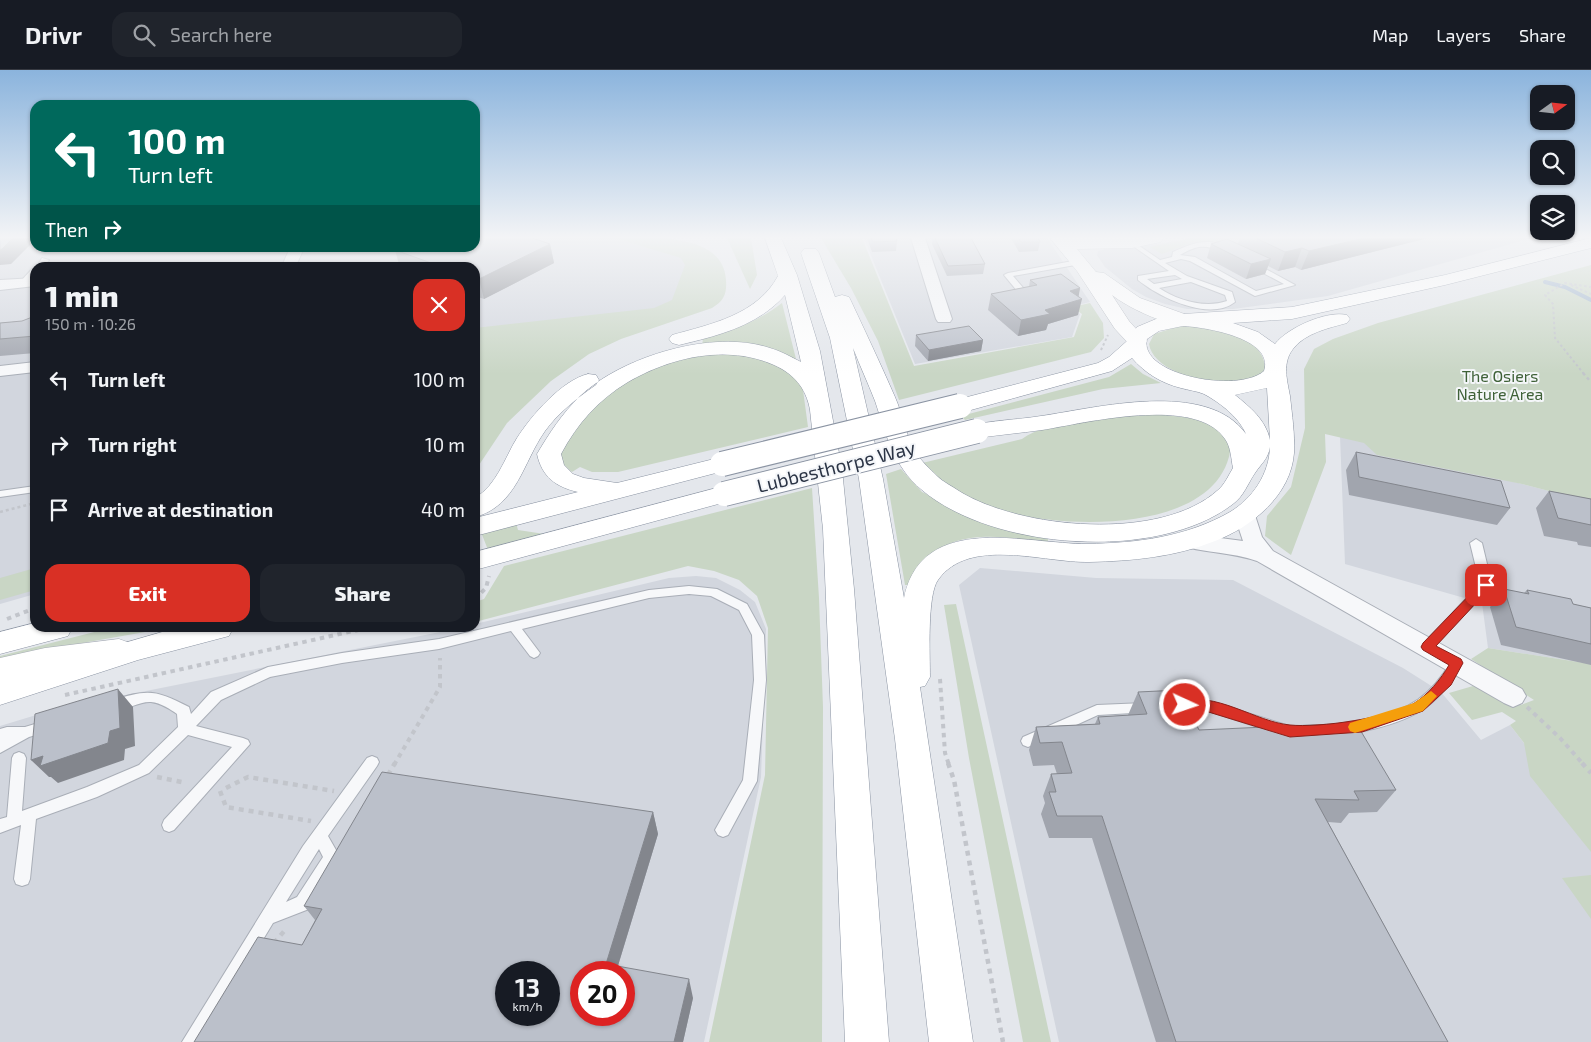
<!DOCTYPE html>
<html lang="en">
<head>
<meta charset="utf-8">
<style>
  body { margin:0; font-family:"Exo 2",sans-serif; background:#20242c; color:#f1f3f6; height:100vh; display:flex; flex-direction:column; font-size:19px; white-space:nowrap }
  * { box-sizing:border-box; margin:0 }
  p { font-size:16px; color:#9ea1a6 }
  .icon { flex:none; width:28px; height:28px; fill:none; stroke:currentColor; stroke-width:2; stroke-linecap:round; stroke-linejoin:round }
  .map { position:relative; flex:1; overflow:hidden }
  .panel { position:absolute; left:30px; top:192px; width:450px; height:370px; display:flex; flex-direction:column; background:#171b24; border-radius:15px; box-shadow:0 1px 4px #0004 }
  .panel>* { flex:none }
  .hud { position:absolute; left:30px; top:30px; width:450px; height:152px; border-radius:15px; box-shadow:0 1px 4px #0004; background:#00695c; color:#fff; overflow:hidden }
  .needle { width:32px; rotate:75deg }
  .buttons { position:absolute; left:1530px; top:15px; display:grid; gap:10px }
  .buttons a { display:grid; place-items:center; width:45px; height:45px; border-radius:10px; background:#171b24; box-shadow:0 1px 4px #0004; font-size:25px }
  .speed { position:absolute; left:495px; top:891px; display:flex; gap:10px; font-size:25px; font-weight:700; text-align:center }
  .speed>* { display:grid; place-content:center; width:65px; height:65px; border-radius:50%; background:#171b24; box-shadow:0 1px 4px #0004; line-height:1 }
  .speed small { font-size:12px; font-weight:400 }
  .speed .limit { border:8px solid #d22; background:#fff; color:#111 }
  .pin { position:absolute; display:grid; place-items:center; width:42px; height:42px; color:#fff; margin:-21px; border-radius:10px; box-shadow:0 2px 8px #0006 }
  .me { position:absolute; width:55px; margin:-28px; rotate:93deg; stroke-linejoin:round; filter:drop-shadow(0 0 4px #0008) }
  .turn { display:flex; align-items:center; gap:18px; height:105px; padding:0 15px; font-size:22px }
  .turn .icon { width:65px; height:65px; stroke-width:2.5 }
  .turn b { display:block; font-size:35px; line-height:42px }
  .then { display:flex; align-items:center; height:48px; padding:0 15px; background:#0003; gap:10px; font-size:19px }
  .round { display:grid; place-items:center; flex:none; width:52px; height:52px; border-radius:15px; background:#20242c }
  .headline { display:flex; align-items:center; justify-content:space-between; height:85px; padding:0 15px }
  h1 { font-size:30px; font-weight:800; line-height:38px }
  .button { display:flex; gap:10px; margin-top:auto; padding:10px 15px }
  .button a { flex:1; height:58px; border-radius:15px; background:#d93025; color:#fff; font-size:20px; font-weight:800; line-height:58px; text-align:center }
  .button a+a { background:#20242c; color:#f1f3f6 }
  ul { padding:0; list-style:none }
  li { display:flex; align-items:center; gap:15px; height:65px; padding:0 15px }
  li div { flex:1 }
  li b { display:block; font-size:19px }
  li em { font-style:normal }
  header { display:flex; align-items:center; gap:30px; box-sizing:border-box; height:70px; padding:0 25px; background:#171b24; border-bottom:1px solid #363941 }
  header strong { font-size:24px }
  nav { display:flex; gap:28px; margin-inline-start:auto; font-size:18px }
  .search { width:350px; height:45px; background:#20242c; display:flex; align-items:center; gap:12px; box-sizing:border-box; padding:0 18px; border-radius:15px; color:#9ea1a6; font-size:19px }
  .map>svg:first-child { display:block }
  .built { fill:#d2d6de; fill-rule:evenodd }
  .green { fill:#c9d6c5 }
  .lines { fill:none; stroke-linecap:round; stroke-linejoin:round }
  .stream { stroke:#9fb4cc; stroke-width:4 }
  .lane-casing { stroke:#a9aeb7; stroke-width:2 }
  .street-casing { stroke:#a9aeb7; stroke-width:2 }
  .secondary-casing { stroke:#a9aeb7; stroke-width:1 }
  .highway-casing { stroke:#8b94a3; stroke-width:1 }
  .path-far3 { stroke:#c2c5cb; stroke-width:2; stroke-dasharray:2.5 2.5; stroke-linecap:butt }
  .path-far2 { stroke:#c2c5cb; stroke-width:2.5; stroke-dasharray:3 3; stroke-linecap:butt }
  .path-far1 { stroke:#c2c5cb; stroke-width:4; stroke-dasharray:4.5 4.5; stroke-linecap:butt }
  .path { stroke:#c2c5cb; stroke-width:4.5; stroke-dasharray:5 5; stroke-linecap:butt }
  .lane { fill:#f7f8fa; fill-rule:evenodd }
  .street { fill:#f7f8fa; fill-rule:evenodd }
  .secondary { fill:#fff; fill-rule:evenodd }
  .highway { fill:#fff; fill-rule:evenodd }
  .highway-bridge-casing { stroke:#8b94a3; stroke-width:26; stroke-linecap:butt }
  .highway-bridge { stroke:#fff; stroke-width:24 }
  .wall { fill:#a1a5ae }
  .shaded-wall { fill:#83868d }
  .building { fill:#bbc0ca; stroke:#83868d; fill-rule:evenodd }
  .route { fill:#d93025; stroke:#8d1f18 }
  .slow { fill:#f59e0b }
  .labels { text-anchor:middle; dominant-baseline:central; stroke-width:4; stroke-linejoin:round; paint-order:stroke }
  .far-park-label { font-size:16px; fill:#3f6138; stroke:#f4f6f9 }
  .street-label { font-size:19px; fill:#2b3445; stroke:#f4f6f9 }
</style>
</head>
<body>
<header>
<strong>Drivr</strong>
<div class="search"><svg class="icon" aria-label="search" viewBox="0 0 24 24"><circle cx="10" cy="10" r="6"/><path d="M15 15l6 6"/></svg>Search here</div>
<nav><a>Map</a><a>Layers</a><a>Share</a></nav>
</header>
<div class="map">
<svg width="1591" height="972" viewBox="0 0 1591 972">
  <rect width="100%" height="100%" fill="#e4e7ec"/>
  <!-- built -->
  <path class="built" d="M0,168H35V178H475V168H664L693,185L674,237L475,263V198H35V524L0,534Z
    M864,168H1047L1090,232L1070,237L1080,244L1072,267L915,294Z
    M1191,168H1532L1328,226L1233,239H1187L1165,234L1146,227L1132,219L1105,197L1097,185L1098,181L1105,179L1152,175Z
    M1340,366L1591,432V594L1488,578L1482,533L1345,494Z
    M980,498L1096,508L1233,510L1403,598L1441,622L1481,670L1510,655L1591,760V972H1059L959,515Z
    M696,506L716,508L740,520L755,532L766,559L761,707L704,972H0V656L56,639L460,558H475V554L669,508ZM506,902H549V945H506ZM581,902H624V945H581Z"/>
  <!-- green -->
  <path class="green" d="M615,168C649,168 723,161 726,210C727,224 724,231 712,238L621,269L589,284L551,311L507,353L479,395L475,412V258L654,238L672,230L685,195L681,188Z
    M727,168H751L757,205L750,219Z
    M821,168H862L914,296L1074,267L1082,244L1072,237L1090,233L1103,253L1104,268L1091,282L899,330L878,271L851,218Z
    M1191,168H1214L1266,195L1205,172L1191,173L1162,184L1150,177Z
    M1591,195V432L1522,414L1377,385L1364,373L1325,364L1326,392L1291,485L1265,466L1267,446L1291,417L1305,358L1304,299L1314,279L1333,269L1378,253Z
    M782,233L796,289L776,281L702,276L703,269C731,261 759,251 782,233Z
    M1180,256C1207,255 1266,264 1265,299C1246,327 1154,309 1149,274L1154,264Z
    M695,283L761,286L795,305L803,320L808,357L618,402H592L580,397L572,402L562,395L559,383L570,359L626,309Z
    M1131,294L1143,304L1161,313L1103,319L965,350L961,346L1109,307Z
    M1135,342L1192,348L1215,357L1231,375C1223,466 1058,460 997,439C982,434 964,429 951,420C940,412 929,403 918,394L1022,369C1049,350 1103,347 1135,342Z
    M901,399L922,422L984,450L1048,468V473C1008,467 957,457 926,490C919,497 914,507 908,515H905L886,404Z
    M812,418L819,528L823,637L822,972H709L765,705L768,558L757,526L739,510L714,501L688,496L475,552V532L484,529L504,496Z
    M516,453L518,460L551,465L488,480L481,462Z
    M35,498V520L0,530V508Z
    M956,534L1051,972H1023L969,688L944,535Z
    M110,558H168L88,572L0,591V586Z
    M1488,578L1591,594V782L1530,706L1524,673L1510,655L1516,651L1502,642L1472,650L1449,623L1473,616L1521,635L1534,630L1471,589Z
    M1591,805V849L1562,808Z"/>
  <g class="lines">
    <!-- stream -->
    <path class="stream" d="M1545,212L1565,217L1591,230"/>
    <defs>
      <path id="lane" d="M1132,171L1160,190L1172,187L1173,182C1192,173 1211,166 1229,180L1225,182C1204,175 1199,174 1180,185L1195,187L1256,221L1284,214L1250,196L1249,194L1253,192L1295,215L1255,226L1190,191L1181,189L1165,193L1187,206L1232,222L1235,232C1209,252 1159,227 1138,210V206L1169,201L1130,174L1129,173ZM1175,205L1182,209L1154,214L1147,209ZM1191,212L1225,225L1227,231C1205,239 1177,230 1159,218Z
        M42,188L49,190L43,198H36Z
        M1078,190H1081V194L1013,206L1025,220L1021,222H1018L1004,205L1008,203Z
        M32,199H35V205L27,215H21V211Z
        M35,416V422L0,427V421Z
        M1476,469L1482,473L1492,515L1431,580H1423L1421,577L1423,574L1480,514L1470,473Z
        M689,516L717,519L747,534L764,565L766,610L757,711L728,765L723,767L718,765L715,760L743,710L754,610L752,565L739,540L711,526L689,524L649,528L522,559L540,583L538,586L534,588L530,586L511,561L439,579L342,593L270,607L221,630L196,656L243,668L248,670L250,674L174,760L169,762L164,760L162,755L164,750L232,677L188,665L149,703L97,727L36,749L30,809L28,814L22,816L16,814L14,809L21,755L0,763V749L7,747L12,688L14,684L19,682L24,684L26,688L22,741L87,717L139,695L178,657L177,644C170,639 161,633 151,632C138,631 123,643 111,639L109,635L111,631C147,619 155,619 189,637L191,644L211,622L268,597L342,583L439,569L649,520Z
        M1456,588L1460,590L1462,593C1440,634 1418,648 1373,659C1363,661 1349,666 1339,662L1337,658L1339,654C1349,651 1360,651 1370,648C1410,640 1431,626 1452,590Z
        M1202,629L1293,657L1295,661L1293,665L1288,667L1202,639L1173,641L1168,640L1166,636L1168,632Z
        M1145,633L1150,634L1152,638L1150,642L1098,645L1028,677L1023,675L1021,671L1023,667L1097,635Z
        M48,650L53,652L55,656L53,660L29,667L0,683V659L7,657H25Z
        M372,686L377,688L379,692L377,696L328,766L340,787L309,839L273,853L201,972H182L303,776L367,688ZM319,779L323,787L297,827L286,832Z"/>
      <path id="street" d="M911,168H925L952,249L950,252H938L936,249Z
        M290,178H304L295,198H281Z
        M35,208V216L0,220V210Z
        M35,292V302L0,306V296Z
        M1245,437L1253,439L1262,467L1273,481L1522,619L1526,626L1522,633L1513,637L1504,633L1257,491C1231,482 1207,483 1182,476L1179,471L1182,466L1190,464L1243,471L1234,444L1237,439Z"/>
      <path id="secondary" d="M1050,168H1163L1161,172L1132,178L1077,179L1096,202L1104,203L1140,228L1190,246L1193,250L1190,254C1171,259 1127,237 1112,225L1129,251L1147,271L1144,275L1137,277L1130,275L1115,259L1077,201Z
        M119,569L130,573L134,581L130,589L119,593L45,602L0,612V588L45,578Z"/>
      <path id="highway" d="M765,168H781L797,205L820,281L842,399L854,519L889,972H845L823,459L810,340C806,318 794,304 774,295C727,274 671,287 628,312C598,330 577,354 561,384L564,395L573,404L584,408L617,413L722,387L731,389L734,394L731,399L475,466V448L578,422C556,417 542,407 537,384C550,362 562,344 580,326C623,286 713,259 770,278C781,281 791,287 801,292L785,225C758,256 717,266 679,275L672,273L669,269L672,265C711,254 757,245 778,206Z
        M1591,168V178L1445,215L1292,249L1233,253L1258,262L1275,274C1287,258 1327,240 1347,245L1350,249L1347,253C1329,258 1305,263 1293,279C1282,293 1287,310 1290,326C1292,345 1295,364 1294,383C1291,425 1252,457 1215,471C1175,487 1132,491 1089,492C1044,493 969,466 938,510C927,525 930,586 930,607L925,616L920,617L973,972H929L895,669L859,409L830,268L801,183L804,179H816L819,183L835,227L842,225L849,227L851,231C866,263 881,295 895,327C903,345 906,368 917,384C922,392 930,399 937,406C943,412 952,416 959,421C1020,459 1161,472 1218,420C1225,414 1228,406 1233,398C1231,389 1231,377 1225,369C1196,325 1085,353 1042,360C1020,363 998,365 977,368L969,366L965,361L969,356C992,350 1017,350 1041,346C1096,338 1207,309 1246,364C1239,347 1219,332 1204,324C1197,321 1188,320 1181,318C1161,313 1145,303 1132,288L1112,301L960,343L952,341L949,336L952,331L1098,293L1109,287L1127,271L1137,257L1156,249L1183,244L1292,237L1445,205ZM1183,256C1204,257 1275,268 1264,301C1238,324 1138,305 1147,269L1159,261ZM853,278C860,296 868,313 875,331C886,364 893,396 922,420C993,480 1158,492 1233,434C1244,426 1248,413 1255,403C1261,394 1268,389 1270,377C1269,404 1253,428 1230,442C1186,467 1137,473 1087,474C1026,474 922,441 904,528L883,409ZM1267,318L1270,370C1266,350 1250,337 1235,325Z
        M588,304L596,305L599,310L596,315C577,328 558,343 545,361C523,392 517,436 475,447V428C497,415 504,389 517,368C531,346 562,310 588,304Z
        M724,416L733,418L737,424L733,430L475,500V482Z
        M35,553V558H72L68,566L0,584V562Z
        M176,558H233L229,566L138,590L0,635V609Z"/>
    </defs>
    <!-- lane casing -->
    <use href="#lane" class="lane-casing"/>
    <!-- street casing -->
    <use href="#street" class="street-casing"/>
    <!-- secondary casing -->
    <use href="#secondary" class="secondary-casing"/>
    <!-- highway casing -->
    <use href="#highway" class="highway-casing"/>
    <!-- path-far3 -->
    <path class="path-far3" d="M1571,215L1591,224
      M1101,280L1108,265
      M1584,304L1555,268L1553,234L1545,225L1565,213L1591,217"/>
    <!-- path-far2 -->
    <path class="path-far2" d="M1583,303L1591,312
      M0,442L31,434"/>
    <!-- path-far1 -->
    <path class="path-far1" d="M475,529L486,518L489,506
      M7,549L35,538
      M940,609L945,683L949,695
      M65,625L367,558
      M1527,637L1560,668L1584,695
      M394,695L440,617V588"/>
    <!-- path -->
    <path class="path" d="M948,693L954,710L1003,972
      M1582,693L1591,703
      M388,705L395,693
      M157,707L186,713
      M226,718L248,707L334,721
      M220,721L226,737L311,751
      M274,873L286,859"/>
    <!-- lane -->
    <use href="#lane" class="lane"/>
    <!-- street -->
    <use href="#street" class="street"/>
    <!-- secondary -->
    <use href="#secondary" class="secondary"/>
    <!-- highway -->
    <use href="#highway" class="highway"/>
    <defs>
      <path id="highway-bridge" d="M722,394L960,336
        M724,424L977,361"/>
    </defs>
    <!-- highway-bridge casing -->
    <use href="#highway-bridge" class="highway-bridge-casing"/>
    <!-- highway-bridge -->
    <use href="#highway-bridge" class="highway-bridge"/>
  </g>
  <!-- wall -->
  <path class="wall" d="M867,168H896L897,171L896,181L872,182Z
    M933,168H971L985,194L983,204L947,206L932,174Z
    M1011,168H1038L1040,172L1038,181L1019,182Z
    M1240,168H1428L1301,200L1295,197L1278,201L1268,196L1265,204L1246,209L1207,188L1211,174H1238Z
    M550,174L554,193L484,229L475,226V198H400L395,180Z
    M1030,210L1080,218L1078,226V245L1048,254L1046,260L1018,266L988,240L991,224L1029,217Z
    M35,246V283L0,286V253L22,251Z
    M916,265L983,270L981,281L928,291L915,276Z
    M1356,382L1510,438L1497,455L1349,425L1346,400Z
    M1549,421L1591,429V477L1578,475L1577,472L1544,466L1536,438Z
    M1504,519L1524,523L1527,520L1573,534L1591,538V595L1501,575L1490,537Z
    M1138,622L1199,660L1396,720L1377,742L1349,743L1341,753L1328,752L1448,972H1156L1092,768H1049L1041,744L1045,733L1043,726L1051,704H1057L1054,695L1033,696L1029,680L1036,657L1095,654L1098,647L1128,645Z
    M653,742L658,764L618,896L693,928L683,972H194L302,875L315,850L304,836Z"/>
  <!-- shaded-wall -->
  <path class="shaded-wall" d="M13,168H35V170L11,194L0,195V180Z
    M1364,168H1428L1301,200L1309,181Z
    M550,174L554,193L484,229L479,209Z
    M1302,178L1295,197L1278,201L1285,182Z
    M1271,189L1265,204L1246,209L1251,194Z
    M1080,218L1078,230L1082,229L1078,245L1048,254L1046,260L1018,266L1021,250L1045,240L1070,221Z
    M983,270L981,281L928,291L929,280Z
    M118,619L133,637L135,676L125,679L124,690L58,713L51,707H49L31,690L110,661Z
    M653,742L658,764L616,902L606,894Z
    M689,909L693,928L683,972H674Z"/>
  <!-- building -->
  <path class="building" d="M0,168H13L2,179L0,180Z
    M475,168H532L550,174L479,209L475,208V198H445L395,180L401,178H475Z
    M871,168H896L897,171L873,172Z
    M935,168H971L985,194L948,196Z
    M1018,168H1038L1040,172H1021Z
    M1256,168H1364L1309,181L1302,178L1285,182Z
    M1227,169L1271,189L1251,194L1211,174Z
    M1061,204L1080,218L1070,221L1082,229L1045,240L1050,244L1021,250L991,224L1037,215L1030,210Z
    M35,246V266L0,269V253L22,251Z
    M969,256L983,270L929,280L916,265Z
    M1356,382L1501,411L1510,438L1359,407Z
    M1549,421L1591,429V455L1558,448Z
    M1504,519L1529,524L1527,520L1571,529L1573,534L1591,538V574L1516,557Z
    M118,619L120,658L110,661L108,673L40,696L43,686L31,690L35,644Z
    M1180,620L1199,660L1356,653L1396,720L1354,721L1359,730L1315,729L1448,972H1176L1102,746H1057L1049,722H1056L1051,704L1072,703L1062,672L1040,673L1036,657L1100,654L1098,647L1147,644L1138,622Z
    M382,702L653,742L606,894L689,909L674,972H194L258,867L302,875L322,839L304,836ZM506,902H549V945H506ZM581,902H624V945H581Z"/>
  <!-- sky -->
  <linearGradient id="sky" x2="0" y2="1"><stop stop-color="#8bb4dd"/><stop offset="0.55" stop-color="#f3f4f6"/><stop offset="1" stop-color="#f3f4f6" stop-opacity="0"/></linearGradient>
  <rect width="1591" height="304" fill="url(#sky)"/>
  <!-- route -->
  <path class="route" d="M1486,511L1490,512V518L1436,576L1461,589L1463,593L1451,615L1423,641L1362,662L1290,667L1202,640L1180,639L1178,635L1180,632C1214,620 1256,652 1290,655C1319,658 1388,648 1413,634C1428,625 1441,609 1449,595L1423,580L1421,577L1423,573L1482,512Z"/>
  <!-- slow -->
  <path class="slow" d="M1431,621L1437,626L1423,641L1355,663L1350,661L1348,657L1350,653L1414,633Z"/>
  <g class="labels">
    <!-- far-park labels -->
    <g class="far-park-label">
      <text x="1500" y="305">The Osiers<tspan x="1500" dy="18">Nature Area</tspan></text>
    </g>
    <!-- street labels -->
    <g class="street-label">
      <text transform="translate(836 396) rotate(-14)">Lubbesthorpe Way</text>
    </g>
  </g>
</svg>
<div class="buttons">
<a><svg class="needle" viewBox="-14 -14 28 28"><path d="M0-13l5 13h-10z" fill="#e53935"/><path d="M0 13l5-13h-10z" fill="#9ea1a6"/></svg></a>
<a><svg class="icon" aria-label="search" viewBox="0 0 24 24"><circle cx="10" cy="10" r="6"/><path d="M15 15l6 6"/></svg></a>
<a><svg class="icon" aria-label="layers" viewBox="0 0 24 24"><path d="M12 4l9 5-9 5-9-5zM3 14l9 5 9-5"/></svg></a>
</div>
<div class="speed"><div>13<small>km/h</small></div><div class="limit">20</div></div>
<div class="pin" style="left:1486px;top:515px;background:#d93025"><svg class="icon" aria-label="arrive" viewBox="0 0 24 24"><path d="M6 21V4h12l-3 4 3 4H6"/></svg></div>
<svg class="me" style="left:1185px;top:635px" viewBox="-20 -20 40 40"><circle r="17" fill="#d93025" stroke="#fff" stroke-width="3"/><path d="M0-11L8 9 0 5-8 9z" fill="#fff"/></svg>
<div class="hud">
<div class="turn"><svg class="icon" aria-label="left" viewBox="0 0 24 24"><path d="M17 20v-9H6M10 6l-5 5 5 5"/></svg><div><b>100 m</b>Turn left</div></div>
<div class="then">Then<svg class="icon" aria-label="right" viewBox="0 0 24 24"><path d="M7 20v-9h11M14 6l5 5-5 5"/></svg></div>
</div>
<section class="panel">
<div class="headline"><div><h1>1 min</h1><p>150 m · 10:26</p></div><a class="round" style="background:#d93025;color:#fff"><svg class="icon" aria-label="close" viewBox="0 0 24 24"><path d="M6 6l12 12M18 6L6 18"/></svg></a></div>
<ul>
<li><svg class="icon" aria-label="left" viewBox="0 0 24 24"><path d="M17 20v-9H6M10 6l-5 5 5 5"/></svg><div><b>Turn left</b></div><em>100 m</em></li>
<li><svg class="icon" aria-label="right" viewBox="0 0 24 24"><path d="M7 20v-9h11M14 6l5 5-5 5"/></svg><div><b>Turn right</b></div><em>10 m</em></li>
<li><svg class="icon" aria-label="arrive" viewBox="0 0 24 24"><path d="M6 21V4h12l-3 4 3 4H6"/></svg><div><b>Arrive at destination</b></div><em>40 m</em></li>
</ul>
<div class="button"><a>Exit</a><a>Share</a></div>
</section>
</div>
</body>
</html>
